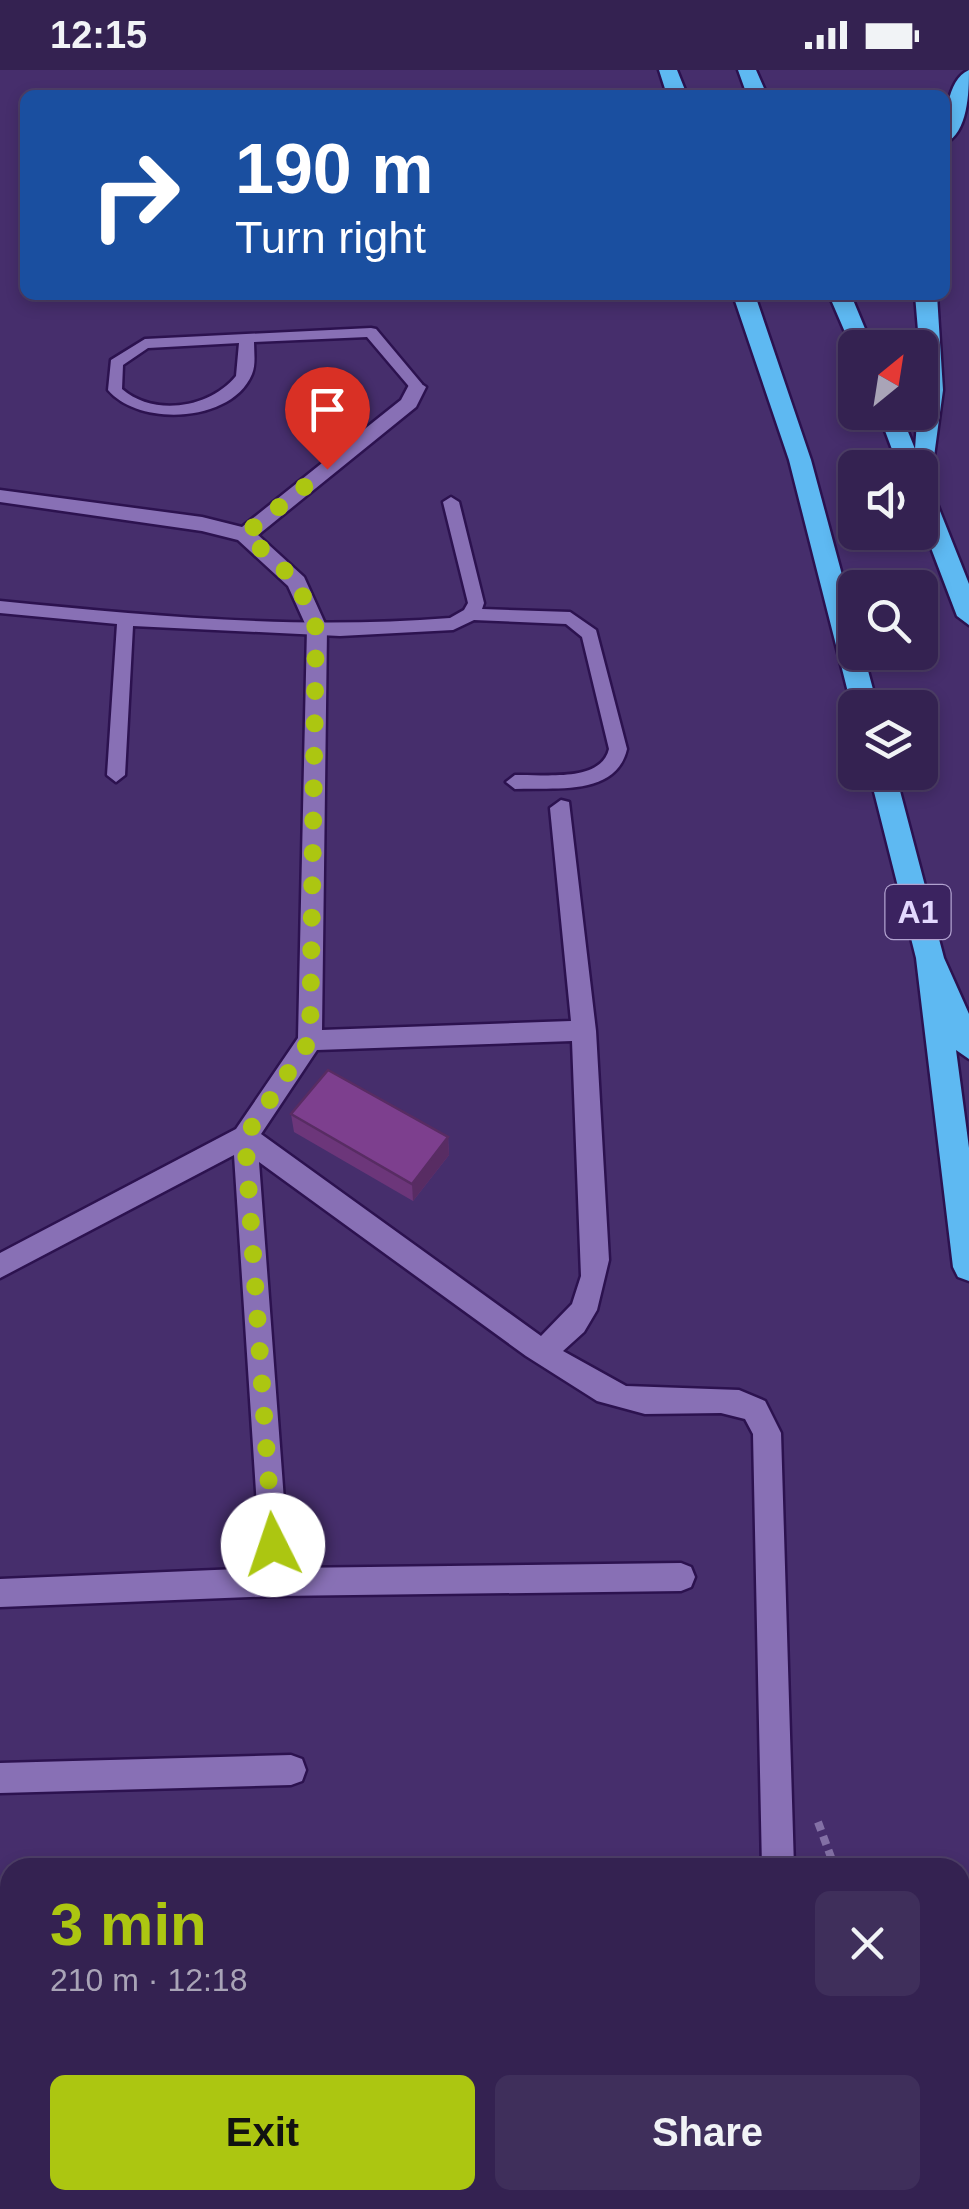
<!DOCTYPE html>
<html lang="en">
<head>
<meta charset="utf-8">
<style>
  body { margin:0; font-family:Arial,sans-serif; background:#3f2f5b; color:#f1f3f6; height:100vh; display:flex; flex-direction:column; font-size:38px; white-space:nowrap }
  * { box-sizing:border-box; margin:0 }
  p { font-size:32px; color:#a9a4b7 }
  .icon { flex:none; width:55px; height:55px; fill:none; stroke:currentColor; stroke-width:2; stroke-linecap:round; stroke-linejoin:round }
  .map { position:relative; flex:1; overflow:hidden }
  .sheet { position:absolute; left:0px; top:1788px; width:970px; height:352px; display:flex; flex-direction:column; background:#342251; border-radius:30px 30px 0 0; box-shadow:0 5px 15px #0003,0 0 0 2px #4e3f68 }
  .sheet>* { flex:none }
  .banner { position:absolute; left:20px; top:20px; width:930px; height:210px; border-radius:15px; box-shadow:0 5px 15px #0003,0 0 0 2px #4e3f68; background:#1a4fa0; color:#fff; overflow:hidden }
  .needle { width:65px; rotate:30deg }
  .buttons { position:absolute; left:838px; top:260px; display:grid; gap:20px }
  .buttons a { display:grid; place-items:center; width:100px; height:100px; border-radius:15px; background:#342251; box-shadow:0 5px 15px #0003,0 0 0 2px #4e3f68; font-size:50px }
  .pin { position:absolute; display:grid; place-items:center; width:85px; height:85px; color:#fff; margin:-102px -42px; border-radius:50% 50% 50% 0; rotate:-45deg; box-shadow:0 0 10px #0007 }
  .pin .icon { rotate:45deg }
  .me { position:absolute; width:110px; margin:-55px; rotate:356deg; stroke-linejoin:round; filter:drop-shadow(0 0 8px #0008) }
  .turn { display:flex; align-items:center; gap:35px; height:210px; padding:0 50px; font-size:45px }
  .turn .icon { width:130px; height:130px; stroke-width:2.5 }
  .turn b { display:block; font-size:70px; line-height:85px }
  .round { display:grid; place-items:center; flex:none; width:105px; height:105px; border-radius:15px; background:#3f2f5b }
  .summary { display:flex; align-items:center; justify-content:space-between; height:170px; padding:0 50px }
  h1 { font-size:60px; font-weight:700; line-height:75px; color:#acc611 }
  .primary-button { display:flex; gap:20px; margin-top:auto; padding:20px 50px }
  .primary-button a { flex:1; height:115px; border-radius:15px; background:#acc611; color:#111; font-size:40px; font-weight:700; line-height:115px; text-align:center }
  .primary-button a+a { background:#3f2f5b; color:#f1f3f6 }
  .status { display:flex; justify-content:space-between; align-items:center; height:70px; padding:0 50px; background:#342251; direction:ltr }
  .status svg { height:28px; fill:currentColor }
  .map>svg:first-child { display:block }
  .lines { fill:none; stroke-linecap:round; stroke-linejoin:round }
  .service-casing { stroke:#2c124f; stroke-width:5 }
  .minor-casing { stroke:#2c124f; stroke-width:5 }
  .motorway-casing { stroke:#2c124f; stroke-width:5 }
  .path { stroke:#8370a5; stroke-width:8; stroke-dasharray:9 6; stroke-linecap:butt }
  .service { fill:#8870b5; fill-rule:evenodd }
  .minor { fill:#8870b5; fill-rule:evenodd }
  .motorway { fill:#5eb9f2; fill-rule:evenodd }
  .wall { fill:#6c367a }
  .shaded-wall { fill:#582c63 }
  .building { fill:#7d3f8e; stroke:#582c63; stroke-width:2.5 }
  .route { stroke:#acc611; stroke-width:18; stroke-dasharray:0 32.4 }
  .labels { text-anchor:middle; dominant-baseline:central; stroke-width:10; stroke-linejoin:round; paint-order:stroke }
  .shield { fill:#3b2360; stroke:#b1a2cf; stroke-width:2.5 }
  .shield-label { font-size:32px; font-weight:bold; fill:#e3d8fe }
</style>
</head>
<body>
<div class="status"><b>12:15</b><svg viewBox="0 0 49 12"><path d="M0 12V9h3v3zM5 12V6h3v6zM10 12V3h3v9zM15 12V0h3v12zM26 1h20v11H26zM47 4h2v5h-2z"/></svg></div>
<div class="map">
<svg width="969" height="2139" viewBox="0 0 969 2139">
  <rect width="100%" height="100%" fill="#462e6c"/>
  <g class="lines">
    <defs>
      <path id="service" d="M371,258L376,259L422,314V320H412L367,267L254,272C254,283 256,294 252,304C232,353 139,357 108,320L111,290L145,269ZM239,273L236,306C210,338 154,347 122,319L123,295L148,278Z
        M451,427L459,432L484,533L482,539L570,542L596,560L627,679C616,727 554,717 515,719L506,712L515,705C543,704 601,713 609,679L582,567L566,554L474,550L453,560L340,566L133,556L125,705L116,712L107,705L117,554L0,543V531C150,546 299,560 450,548L464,540L468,533L443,432Z"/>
      <path id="minor" d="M417,311L426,317L416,337L258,465L304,507L327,558L322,960L571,951L550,738L561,730L569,732L596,961L609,1190L597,1240L584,1262L563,1281L626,1316L739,1320L765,1331L781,1363L794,1798H762L753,1364L745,1349L721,1343L645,1344L597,1331L526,1286L259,1092L289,1498L681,1493L691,1497L695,1507L691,1517L681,1521L276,1526L0,1537V1509L261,1498L234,1085L0,1208V1183L236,1059L298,968L307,558L288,516L238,470L202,461L0,432V420L202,447L242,457L401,330L410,313ZM572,971L581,1206L572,1234L541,1266L261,1064L317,980Z
        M291,1685L302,1689L306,1700L302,1711L291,1715L0,1723V1693Z
        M658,2130H694L690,2139H654Z
        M769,2130H803V2139H769Z"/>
      <path id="motorway" d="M659,0H677L687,25H667Z
        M738,0H756L767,25H747Z
        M969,0C969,22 968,63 945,73C945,51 946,10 969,0Z
        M733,225H755L811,390L855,553V582H863L878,638H855V643L852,638L789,390Z
        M829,225H851L873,278H855L854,283Z
        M915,225H937L943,320L930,416L969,514V555L957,546L920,449V398H899L878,342H900L915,379L921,296Z
        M869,702H895L944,888L969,944V989L956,980L969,1078V1211L958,1207L953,1197L916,888Z"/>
    </defs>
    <!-- service casing -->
    <use href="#service" class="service-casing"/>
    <!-- minor casing -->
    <use href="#minor" class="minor-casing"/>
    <!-- motorway casing -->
    <use href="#motorway" class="motorway-casing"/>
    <!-- path -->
    <path class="path" d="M818,1752L835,1798
      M960,1852L969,1850"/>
    <!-- service -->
    <use href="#service" class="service"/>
    <!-- minor -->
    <use href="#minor" class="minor"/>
    <!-- motorway -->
    <use href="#motorway" class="motorway"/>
  </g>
  <!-- wall -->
  <path class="wall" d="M291,1044L448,1067L449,1085L413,1131L294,1062Z"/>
  <!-- shaded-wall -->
  <path class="shaded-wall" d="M448,1067L449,1085L413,1131L412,1114Z"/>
  <!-- building -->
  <path class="building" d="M328,1000L448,1067L412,1114L291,1044Z"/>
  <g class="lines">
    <!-- route -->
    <path class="route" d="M273,1475L245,1067L310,970L316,558L297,512L245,464L327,399"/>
  </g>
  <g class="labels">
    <!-- shield labels -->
    <rect class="shield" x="885.5" y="815" width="65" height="54" rx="8"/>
    <g class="shield-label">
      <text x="918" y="842">A1</text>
    </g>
  </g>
</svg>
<div class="buttons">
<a><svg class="needle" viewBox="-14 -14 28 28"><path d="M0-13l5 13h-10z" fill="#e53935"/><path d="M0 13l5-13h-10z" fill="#a9a4b7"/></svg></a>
<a><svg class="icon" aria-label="sound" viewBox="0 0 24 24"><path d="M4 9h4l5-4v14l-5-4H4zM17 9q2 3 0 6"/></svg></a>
<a><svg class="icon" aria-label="search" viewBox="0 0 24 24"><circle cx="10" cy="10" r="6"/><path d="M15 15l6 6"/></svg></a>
<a><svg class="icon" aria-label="layers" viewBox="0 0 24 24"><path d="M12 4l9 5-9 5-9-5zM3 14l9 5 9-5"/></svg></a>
</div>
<div class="pin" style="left:327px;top:399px;background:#d93025"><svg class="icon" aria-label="arrive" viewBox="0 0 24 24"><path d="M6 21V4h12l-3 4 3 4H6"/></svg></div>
<svg class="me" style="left:273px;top:1475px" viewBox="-20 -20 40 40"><circle r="19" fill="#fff"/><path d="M0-13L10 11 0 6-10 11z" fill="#acc611"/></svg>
<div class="banner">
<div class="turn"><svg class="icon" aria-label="right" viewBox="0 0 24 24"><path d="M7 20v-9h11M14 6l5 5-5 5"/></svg><div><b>190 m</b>Turn right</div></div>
</div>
<section class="sheet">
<div class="summary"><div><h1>3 min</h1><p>210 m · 12:18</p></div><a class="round"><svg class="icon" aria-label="close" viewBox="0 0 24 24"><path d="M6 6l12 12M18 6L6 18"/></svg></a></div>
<div class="primary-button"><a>Exit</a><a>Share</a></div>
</section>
</div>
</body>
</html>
